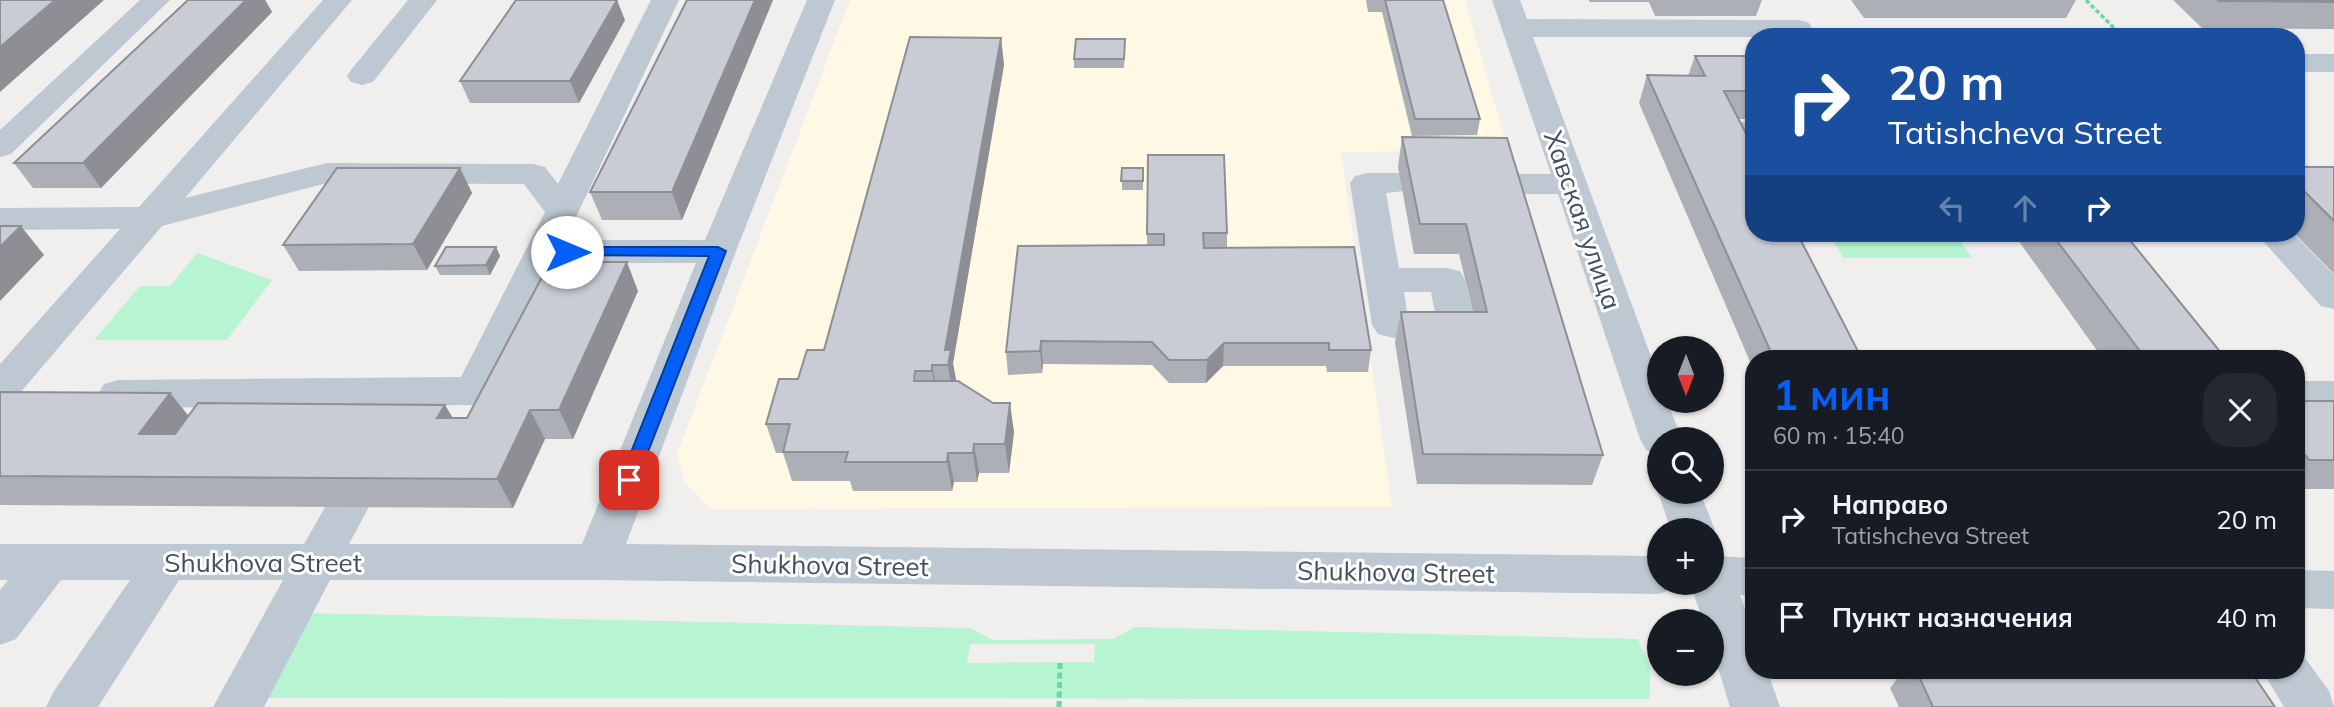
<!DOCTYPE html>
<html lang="ru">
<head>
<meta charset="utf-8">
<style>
  body { margin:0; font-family:Mulish,sans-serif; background:#242831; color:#f1f3f6; height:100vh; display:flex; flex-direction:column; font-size:26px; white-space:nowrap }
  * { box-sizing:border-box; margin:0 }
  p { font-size:23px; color:#9ea1a6 }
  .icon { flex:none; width:38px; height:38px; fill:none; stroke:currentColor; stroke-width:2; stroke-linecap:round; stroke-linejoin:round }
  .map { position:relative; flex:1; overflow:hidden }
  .sheet { position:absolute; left:1745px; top:350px; width:560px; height:329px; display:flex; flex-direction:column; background:#171b24; border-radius:28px; box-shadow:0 2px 5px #0004 }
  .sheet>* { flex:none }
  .top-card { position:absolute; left:1745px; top:28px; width:560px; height:214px; border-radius:28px; box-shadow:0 2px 5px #0004; background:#1a4fa0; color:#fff; overflow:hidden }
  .needle { width:46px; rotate:180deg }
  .tools { position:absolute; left:1647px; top:336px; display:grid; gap:14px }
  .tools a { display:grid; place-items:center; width:77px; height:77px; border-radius:50%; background:#171b24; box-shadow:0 2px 5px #0004; font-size:35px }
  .pin { position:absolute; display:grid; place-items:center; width:60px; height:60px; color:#fff; margin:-30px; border-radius:14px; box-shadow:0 4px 10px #0006 }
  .me { position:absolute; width:77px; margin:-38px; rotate:90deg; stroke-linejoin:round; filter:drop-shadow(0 0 5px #0008) }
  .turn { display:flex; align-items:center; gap:24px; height:147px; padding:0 28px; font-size:32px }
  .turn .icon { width:91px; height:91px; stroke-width:2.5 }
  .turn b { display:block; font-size:49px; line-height:60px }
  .lanes { display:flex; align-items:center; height:66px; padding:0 28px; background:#0003; justify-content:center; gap:35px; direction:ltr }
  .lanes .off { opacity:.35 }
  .round { display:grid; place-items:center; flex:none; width:74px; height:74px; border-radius:28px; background:#242831 }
  .summary { display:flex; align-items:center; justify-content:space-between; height:119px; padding:0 28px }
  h1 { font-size:42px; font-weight:700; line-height:52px; color:#035ff6 }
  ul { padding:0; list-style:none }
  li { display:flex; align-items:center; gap:21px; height:98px; padding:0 28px; border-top:2px solid #363941 }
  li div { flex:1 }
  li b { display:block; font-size:26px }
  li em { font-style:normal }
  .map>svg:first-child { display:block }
  .commercial { fill:#fef8e5 }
  .green { fill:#b7f4d2; fill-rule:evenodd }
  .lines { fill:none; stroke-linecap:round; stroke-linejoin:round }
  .path-far1 { stroke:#6bd6a7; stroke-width:3.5; stroke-dasharray:4.5 2.5; stroke-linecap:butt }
  .path { stroke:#6bd6a7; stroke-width:5; stroke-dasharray:6 3.5; stroke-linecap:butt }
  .minor { fill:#bdc8d2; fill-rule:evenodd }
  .wall { fill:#adafb7 }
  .shaded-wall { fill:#8d8f95 }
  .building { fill:#c9ccd5; stroke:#8d8f95; stroke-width:2 }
  .route { fill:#035ff6; stroke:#023ea0; stroke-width:2 }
  .labels { text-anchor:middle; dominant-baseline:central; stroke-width:6; stroke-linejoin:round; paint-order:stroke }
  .street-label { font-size:26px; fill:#44505e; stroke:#fff }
</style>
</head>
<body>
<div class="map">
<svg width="2334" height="707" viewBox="0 0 2334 707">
  <rect width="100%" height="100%" fill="#f1eeee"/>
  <!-- commercial -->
  <path class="commercial" d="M850,0H1465L1508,150L1341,152L1392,507L710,509L684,481L677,454Z"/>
  <!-- green -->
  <path class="green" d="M1829,233H1955L1972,258H1843Z
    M197,253L272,280L227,340H94L140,286H170Z
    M305,613L970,628L993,640L1113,639L1135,627L1638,639L1651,670L1649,699L258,698ZM970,644H1095L1094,662L967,663Z"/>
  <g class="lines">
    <!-- path-far1 -->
    <path class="path-far1" d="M2086,0L2123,37
      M2296,156L2311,171"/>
    <!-- path -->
    <path class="path" d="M1059,707L1060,663"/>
    <!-- minor -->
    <path class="minor" d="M140,0H170L11,154L0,157V130Z
      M323,0H352L185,198L327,163L533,164L545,167L558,184L651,0H679L565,240H705L807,0H835L736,251L626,544L1659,556V583H1678L1675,588L1659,594L597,580H330L264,707H213L283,580H179L98,707H46L54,691L130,580H61L16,639L0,645V590L8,580H0V544H304L332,495L347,490L362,495L369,507L349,544H582L696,263H554L494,391L488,401L474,405L118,408L104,404L98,394L104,384L118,380L461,377L545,212L524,184L327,183L162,226L14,400L0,404V364L120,229L0,230V208L139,207Z
      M408,0H437L373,82L362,85L351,82L347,76L351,70Z
      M1492,0H1520L1527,19L1799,20L1809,23L1817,37H1533L1659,378V401H1667L1682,439H1659V454L1646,450L1640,439L1558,194H1505L1493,191L1488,184L1493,177L1505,174H1551Z
      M2296,54H2334V72H2296Z
      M1733,122H1754V181L1742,178L1717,132L1722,125Z
      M1367,173H1401L1413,176L1418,183L1413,190L1386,193L1399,268H1447L1460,271L1465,280L1476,326L1470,335C1444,343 1404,342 1378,334L1372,325L1350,183L1355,176ZM1404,292H1431L1435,313L1407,312Z
      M2256,233H2293L2334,275V309L2321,306Z
      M2296,381H2334V411H2296Z
      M1659,490V492H1700L1715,530L1712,537V530H1671L1658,492Z
      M1712,556L1754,558V596L1740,595L1754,633V670H1767L1780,707H1730L1712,648V621H1703L1690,583H1712Z
      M2296,570L2334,571V609L2296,608Z
      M2296,653L2303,655L2329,691L2334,707H2284L2262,670H2296Z"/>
  </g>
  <!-- wall -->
  <path class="wall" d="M188,0H265L272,12L101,188H33L14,163Z
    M773,0L682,220H602L590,192Z
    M1366,0H1443L1480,119L1477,135L1412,136L1382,12H1368Z
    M1589,0H1762L1756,16H1655L1649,2H1589Z
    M1851,0H2076L2066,18H1864Z
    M2173,0H2334V29L2202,28Z
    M625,20L579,103H470L460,81Z
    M1001,38L1004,65L953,363L955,381L1014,432L1009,473H979L977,482H954L952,491H853L850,481H792L783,453H776L766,424L798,379L824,350Z
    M1125,48L1124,68H1074V59Z
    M1695,56H1754V119H1738L1862,359H1754V371L1639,103L1647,75L1688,76Z
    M1402,137L1507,138L1603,455L1592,485L1417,484L1395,342L1401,312H1473L1459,254H1414L1398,167Z
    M1148,155L1227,233V248L1371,350L1368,372H1327L1326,366H1223L1206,383H1169L1152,365L1043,364L1042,373L1008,375L1006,352L1147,245Z
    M2296,167H2334V274L2294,233H2296Z
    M460,168L472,193L427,270L299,271L283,245Z
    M1122,168H1143V190H1122Z
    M2013,233H2124L2226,359H2103Z
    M496,247L500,256L490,275H440L435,266Z
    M638,291L573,439H545L513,508L0,505V392L170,393L189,416L445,405L453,418H467Z
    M2296,401H2334V489H2296Z
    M1904,670H2250L2275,707H1899L1890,688Z"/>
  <!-- shaded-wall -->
  <path class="shaded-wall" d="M55,0H104L0,92V47Z
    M246,0H265L272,12L101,188L83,163Z
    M617,0L625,20L579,103L570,81Z
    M755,0H773L682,220L672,192Z
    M1001,38L1004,65L953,363L956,379L953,394L945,350Z
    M460,168L472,193L427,270L413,244Z
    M21,226L44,255L0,301V247Z
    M496,247L500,256L490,275L486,265Z
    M627,262L638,291L573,439L559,410Z
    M1041,341L1043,364L1042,373L1040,351Z
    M1224,343L1223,366L1206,383L1207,360Z
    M932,365L938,394L937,400L932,371Z
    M170,393L193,422L163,463L139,434Z
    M1010,403L1014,432L1009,473L1005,444Z
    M445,405L462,434L437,418Z
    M530,410L545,439L513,508L497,479Z
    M974,444L979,473L977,482L973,453Z
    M948,453L954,482L952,491L947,462Z"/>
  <!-- building -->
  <path class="building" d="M0,0H55L0,47Z
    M188,0H246L83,163H14Z
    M516,0H617L570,81H460Z
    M687,0H755L672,192H590Z
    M1385,0H1443L1480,119H1415Z
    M2218,0H2334V2L2219,1Z
    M910,37L1001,38L945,350H951L948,365H932V371H915L914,381H958L993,403H1010L1005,444H974L973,453H948L947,462H845L848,452H783L790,424H766L779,379H798L807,350H824Z
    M1076,39H1125L1124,59H1074Z
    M1695,56H1754V91H1724L1754,149V233H1797L1862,359H1774L1647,75L1705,76Z
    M1402,137L1507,138L1603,455L1423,454L1401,312H1487L1466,224H1420Z
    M1148,155H1224L1227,233H1203L1204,248L1354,247L1371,350H1329V343H1224L1207,360H1169L1152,342L1041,341L1040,351L1006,352L1018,246L1164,245V234H1147Z
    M2296,167H2334V221L2296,183Z
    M337,168H460L413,244L283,245Z
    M1122,168H1143V181H1121Z
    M0,226H21L0,247Z
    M2051,233H2124L2226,359H2146Z
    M446,247H496L486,265L435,266Z
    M550,262H627L559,410H530L497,479L0,476V392L170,393L139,434H175L198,403L445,405L437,418H467Z
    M2296,401H2334V460H2309L2296,444Z
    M1916,670H2250L2275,707H1933Z"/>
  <!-- route -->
  <path class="route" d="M567,247H718L726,251L637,480L635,484H622L620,480L709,256L562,255L560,252L562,248Z"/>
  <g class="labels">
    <!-- street labels -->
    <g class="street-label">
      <text transform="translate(1583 220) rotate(71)">Хавская улица</text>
      <text x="263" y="562">Shukhova Street</text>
      <text transform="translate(830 565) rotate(1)">Shukhova Street</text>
      <text transform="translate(1396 572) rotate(1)">Shukhova Street</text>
    </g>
  </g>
</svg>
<div class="tools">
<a><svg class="needle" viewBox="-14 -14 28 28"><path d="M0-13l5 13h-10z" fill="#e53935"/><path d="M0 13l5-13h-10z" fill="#9ea1a6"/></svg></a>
<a><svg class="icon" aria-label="search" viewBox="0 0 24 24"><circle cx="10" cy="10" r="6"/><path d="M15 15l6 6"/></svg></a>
<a>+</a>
<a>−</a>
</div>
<div class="pin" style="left:629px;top:480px;background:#d93025"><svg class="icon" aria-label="arrive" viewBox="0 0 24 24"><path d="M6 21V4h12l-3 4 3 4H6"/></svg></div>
<svg class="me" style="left:567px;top:252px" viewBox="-20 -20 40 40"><circle r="19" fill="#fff"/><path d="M0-13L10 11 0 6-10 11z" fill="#035ff6"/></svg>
<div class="top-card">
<div class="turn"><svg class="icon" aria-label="right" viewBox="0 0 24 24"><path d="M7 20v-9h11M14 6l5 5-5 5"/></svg><div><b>20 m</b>Tatishcheva Street</div></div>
<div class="lanes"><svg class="icon off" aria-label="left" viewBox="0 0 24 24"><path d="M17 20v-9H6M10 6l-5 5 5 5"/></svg><svg class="icon off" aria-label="ahead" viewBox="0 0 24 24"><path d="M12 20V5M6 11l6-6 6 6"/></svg><svg class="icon" aria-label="right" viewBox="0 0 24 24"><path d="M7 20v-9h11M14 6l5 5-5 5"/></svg></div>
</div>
<section class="sheet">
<div class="summary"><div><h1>1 мин</h1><p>60 m · 15:40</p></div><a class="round"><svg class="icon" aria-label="close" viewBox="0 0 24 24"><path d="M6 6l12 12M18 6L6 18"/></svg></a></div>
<ul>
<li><svg class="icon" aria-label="right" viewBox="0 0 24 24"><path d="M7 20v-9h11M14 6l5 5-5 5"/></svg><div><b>Направо</b><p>Tatishcheva Street</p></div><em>20 m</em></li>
<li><svg class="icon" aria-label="arrive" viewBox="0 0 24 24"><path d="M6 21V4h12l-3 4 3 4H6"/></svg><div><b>Пункт назначения</b></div><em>40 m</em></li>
</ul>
</section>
</div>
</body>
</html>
